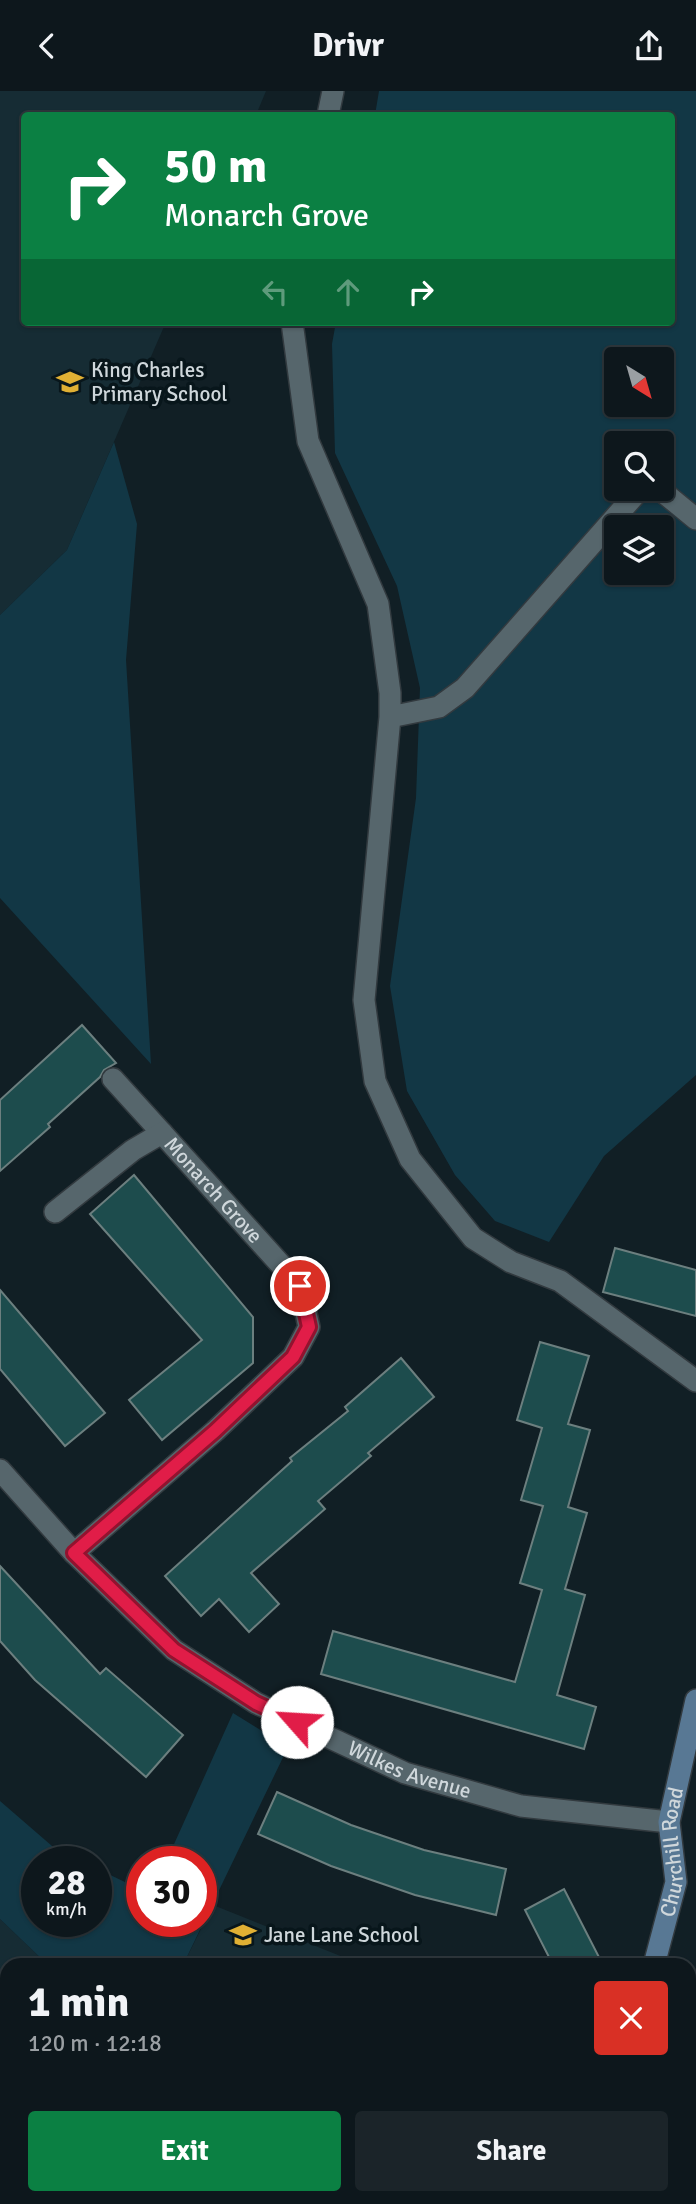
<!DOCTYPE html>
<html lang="en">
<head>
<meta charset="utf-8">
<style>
  body { margin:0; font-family:Signika,sans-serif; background:#1b2429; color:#f1f3f6; height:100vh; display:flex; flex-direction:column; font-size:26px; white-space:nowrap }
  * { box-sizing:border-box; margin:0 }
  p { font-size:23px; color:#9a9fa3 }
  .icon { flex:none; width:38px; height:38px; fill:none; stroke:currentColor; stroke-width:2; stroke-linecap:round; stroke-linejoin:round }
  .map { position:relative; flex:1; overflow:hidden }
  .drawer { position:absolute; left:0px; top:1867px; width:696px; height:247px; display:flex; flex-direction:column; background:#0d171c; border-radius:21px 21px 0 0; box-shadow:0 2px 5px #0004,0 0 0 2px #2d363b }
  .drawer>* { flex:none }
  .guide { position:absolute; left:21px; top:21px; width:654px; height:214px; border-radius:7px; box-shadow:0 2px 5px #0004,0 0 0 2px #2d363b; background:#0b8043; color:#fff; overflow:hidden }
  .needle { width:46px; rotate:143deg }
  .fabs { position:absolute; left:604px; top:256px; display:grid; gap:14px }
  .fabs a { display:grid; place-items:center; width:70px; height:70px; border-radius:7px; background:#0d171c; box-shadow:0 2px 5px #0004,0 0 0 2px #2d363b; font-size:35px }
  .speed { position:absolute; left:21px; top:1755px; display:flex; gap:14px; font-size:35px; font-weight:700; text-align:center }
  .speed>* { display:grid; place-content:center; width:91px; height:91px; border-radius:50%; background:#0d171c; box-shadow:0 2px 5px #0004,0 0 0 2px #2d363b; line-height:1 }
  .speed small { font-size:18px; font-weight:400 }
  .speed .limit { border:10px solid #d22; background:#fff; color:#111 }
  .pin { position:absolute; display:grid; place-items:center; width:60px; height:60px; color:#fff; margin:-30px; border:4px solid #fff; border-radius:50%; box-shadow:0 2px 7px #0007 }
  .me { position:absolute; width:77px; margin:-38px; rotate:296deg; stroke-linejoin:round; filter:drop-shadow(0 0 5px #0008) }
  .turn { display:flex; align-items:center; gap:24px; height:147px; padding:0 28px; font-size:32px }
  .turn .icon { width:91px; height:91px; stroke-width:2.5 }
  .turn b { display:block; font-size:49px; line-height:60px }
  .lanes { display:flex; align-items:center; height:66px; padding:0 28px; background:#0003; justify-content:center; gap:35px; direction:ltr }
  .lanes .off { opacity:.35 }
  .round { display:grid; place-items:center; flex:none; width:74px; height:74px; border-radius:7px; background:#1b2429 }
  .overview { display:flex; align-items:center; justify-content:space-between; height:119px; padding:0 28px }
  h1 { font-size:42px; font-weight:700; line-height:52px }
  .cta { display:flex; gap:14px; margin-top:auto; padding:14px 28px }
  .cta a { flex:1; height:80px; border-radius:7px; background:#0b8043; color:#fff; font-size:28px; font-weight:700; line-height:80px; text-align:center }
  .cta a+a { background:#1b2429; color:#f1f3f6 }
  header { display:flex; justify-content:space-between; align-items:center; height:91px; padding:0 28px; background:#0d171c; font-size:32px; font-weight:700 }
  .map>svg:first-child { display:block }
  .built { fill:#162c34 }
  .green { fill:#123745; fill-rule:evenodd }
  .building { fill:#1d4c4d; stroke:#6c7f7f; stroke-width:2 }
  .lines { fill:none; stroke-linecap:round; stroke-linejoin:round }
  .lane-casing { stroke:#323a3f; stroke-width:24 }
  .street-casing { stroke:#323a3f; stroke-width:24 }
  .secondary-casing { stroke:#323a3f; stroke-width:24 }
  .lane { stroke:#56666c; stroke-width:21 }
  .street { stroke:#56666c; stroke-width:21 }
  .secondary { stroke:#587894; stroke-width:21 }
  .route-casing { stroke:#92132f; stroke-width:18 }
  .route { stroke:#e11d48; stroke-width:12 }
  .labels { text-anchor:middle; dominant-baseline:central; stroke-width:7; stroke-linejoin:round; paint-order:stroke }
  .poi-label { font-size:21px; fill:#cfd7db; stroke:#08161b; text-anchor:start }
  .street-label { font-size:21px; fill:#cfd7db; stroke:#08161b }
</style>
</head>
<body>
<header><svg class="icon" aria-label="back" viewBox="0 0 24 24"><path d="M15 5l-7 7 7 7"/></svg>Drivr<svg class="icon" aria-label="share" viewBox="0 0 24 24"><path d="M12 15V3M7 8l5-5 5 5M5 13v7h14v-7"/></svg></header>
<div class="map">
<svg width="696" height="2113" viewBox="0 0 696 2113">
  <rect width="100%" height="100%" fill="#111f25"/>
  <!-- built -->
  <path class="built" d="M0,0H266L256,24H24V231H166L67,459L0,524Z
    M213,1814L363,1874H183Z
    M0,1828L48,1874H7V2107H249L245,2113H0Z"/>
  <!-- green -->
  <path class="green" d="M379,0H696V984L604,1065L549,1151L495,1130L455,1084L407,1000L390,895L416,707L420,597L397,495L335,362L332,253L336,231H672V24H375ZM616,268H662V313H616ZM616,352H662V397H616ZM616,436H662V481H616Z
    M114,351L137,433L126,569L151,973L0,807V524L67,459Z
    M233,1622L288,1656L183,1874H48L0,1828V1710L52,1755L84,1771H37V1830H96V1777L133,1795L142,1792V1830H201V1771H166Z"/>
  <!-- building -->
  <path class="building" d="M82,934L116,972L104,979L100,986L48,1033L50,1036L0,1080V1009Z
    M134,1084L253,1226V1272L162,1349L129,1309L202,1249L90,1123Z
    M615,1157L696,1179V1225L603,1201Z
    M0,1199L105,1322L65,1355L0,1278Z
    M540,1251L589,1265L568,1333L590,1339L568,1416L587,1422L565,1498L585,1504L557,1604L596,1616L584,1658L321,1583L333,1540L515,1591L542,1499L520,1492L543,1415L521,1409L542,1337L517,1329Z
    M401,1267L434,1306L368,1362L371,1365L318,1410L325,1418L251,1482L279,1513L249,1541L219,1508L201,1525L165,1485L292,1370L290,1367L348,1320L345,1316Z
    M0,1475L100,1583L106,1577L183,1644L146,1686L35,1589L0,1550Z
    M277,1701L351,1734L424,1759L506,1778L496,1824L415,1804L331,1775L258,1743Z
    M564,1798L603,1874H553L525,1819Z"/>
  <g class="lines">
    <defs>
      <path id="lane" d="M328,24L333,0
        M292,231L308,350L378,513L390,602V626L364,909L375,990L410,1068L473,1147L511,1171L560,1190L696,1290
        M658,397L696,428
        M390,626L439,616L465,597L641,397"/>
      <g id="street">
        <path d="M113,988L162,1042"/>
        <path id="s1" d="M55,1121L133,1059L162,1042L300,1195L309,1236L293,1266L215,1340L74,1462"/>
        <path id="s2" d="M0,1379L74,1462L174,1559L256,1612L405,1682L521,1715L669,1731"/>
        <path d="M690,2091L696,2094"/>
      </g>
      <g id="secondary">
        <path id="s3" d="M654,1874L676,1791L669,1731L696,1609"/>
        <path d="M541,2113L544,2107"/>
      </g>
    </defs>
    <!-- lane casing -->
    <use href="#lane" class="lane-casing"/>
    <!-- street casing -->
    <use href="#street" class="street-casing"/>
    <!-- secondary casing -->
    <use href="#secondary" class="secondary-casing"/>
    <!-- lane -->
    <use href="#lane" class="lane"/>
    <!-- street -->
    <use href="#street" class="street"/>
    <!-- secondary -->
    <use href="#secondary" class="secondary"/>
  </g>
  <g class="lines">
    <defs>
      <path id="route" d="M297,1631L256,1612L174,1559L74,1462L215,1340L293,1266L309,1236L300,1195"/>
    </defs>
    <!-- route casing -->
    <use href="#route" class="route-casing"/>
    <!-- route -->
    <use href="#route" class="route"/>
  </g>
  <!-- icons -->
  <defs>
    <symbol id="school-bare" viewBox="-9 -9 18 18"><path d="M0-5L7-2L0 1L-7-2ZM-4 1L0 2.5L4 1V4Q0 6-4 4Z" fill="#e0b034" stroke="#08161b" stroke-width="2.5" paint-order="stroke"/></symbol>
  </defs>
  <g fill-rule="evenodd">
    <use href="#school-bare" x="51" y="272" width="38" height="38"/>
    <use href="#school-bare" x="224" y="1825" width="38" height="38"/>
  </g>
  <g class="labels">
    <!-- poi labels -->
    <g class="poi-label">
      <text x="91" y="279">King Charles<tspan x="91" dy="24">Primary School</tspan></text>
      <text x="264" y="1844">Jane Lane School</text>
    </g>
    <!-- street labels -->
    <g class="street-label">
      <text stroke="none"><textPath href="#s1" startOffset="210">Monarch Grove</textPath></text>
      <text stroke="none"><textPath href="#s2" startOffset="516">Wilkes Avenue</textPath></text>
      <text stroke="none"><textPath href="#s3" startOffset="116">Churchill Road</textPath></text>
    </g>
  </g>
</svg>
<div class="fabs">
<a><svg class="needle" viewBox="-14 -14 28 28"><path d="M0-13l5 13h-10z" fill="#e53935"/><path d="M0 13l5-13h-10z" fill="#9a9fa3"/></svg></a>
<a><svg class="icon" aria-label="search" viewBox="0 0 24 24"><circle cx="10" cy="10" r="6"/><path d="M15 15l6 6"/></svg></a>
<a><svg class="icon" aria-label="layers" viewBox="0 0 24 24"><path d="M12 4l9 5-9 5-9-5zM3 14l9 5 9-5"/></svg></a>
</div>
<div class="speed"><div>28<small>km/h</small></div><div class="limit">30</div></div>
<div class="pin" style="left:300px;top:1195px;background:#d93025"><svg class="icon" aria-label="arrive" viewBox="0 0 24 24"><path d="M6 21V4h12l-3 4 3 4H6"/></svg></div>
<svg class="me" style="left:297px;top:1631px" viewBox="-20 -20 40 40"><circle r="19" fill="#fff"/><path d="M0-13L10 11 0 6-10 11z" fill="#e11d48"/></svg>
<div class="guide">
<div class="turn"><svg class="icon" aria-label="right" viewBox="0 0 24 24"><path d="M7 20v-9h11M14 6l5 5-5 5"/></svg><div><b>50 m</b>Monarch Grove</div></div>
<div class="lanes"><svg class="icon off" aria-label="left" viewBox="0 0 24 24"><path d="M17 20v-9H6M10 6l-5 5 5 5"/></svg><svg class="icon off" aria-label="ahead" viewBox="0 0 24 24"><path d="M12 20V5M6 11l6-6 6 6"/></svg><svg class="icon" aria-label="right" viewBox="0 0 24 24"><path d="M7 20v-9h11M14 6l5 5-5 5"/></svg></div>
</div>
<section class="drawer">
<div class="overview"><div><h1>1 min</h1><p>120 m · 12:18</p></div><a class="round" style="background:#d93025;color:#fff"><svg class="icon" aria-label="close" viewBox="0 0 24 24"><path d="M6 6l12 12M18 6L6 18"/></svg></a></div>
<div class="cta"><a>Exit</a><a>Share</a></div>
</section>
</div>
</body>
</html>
